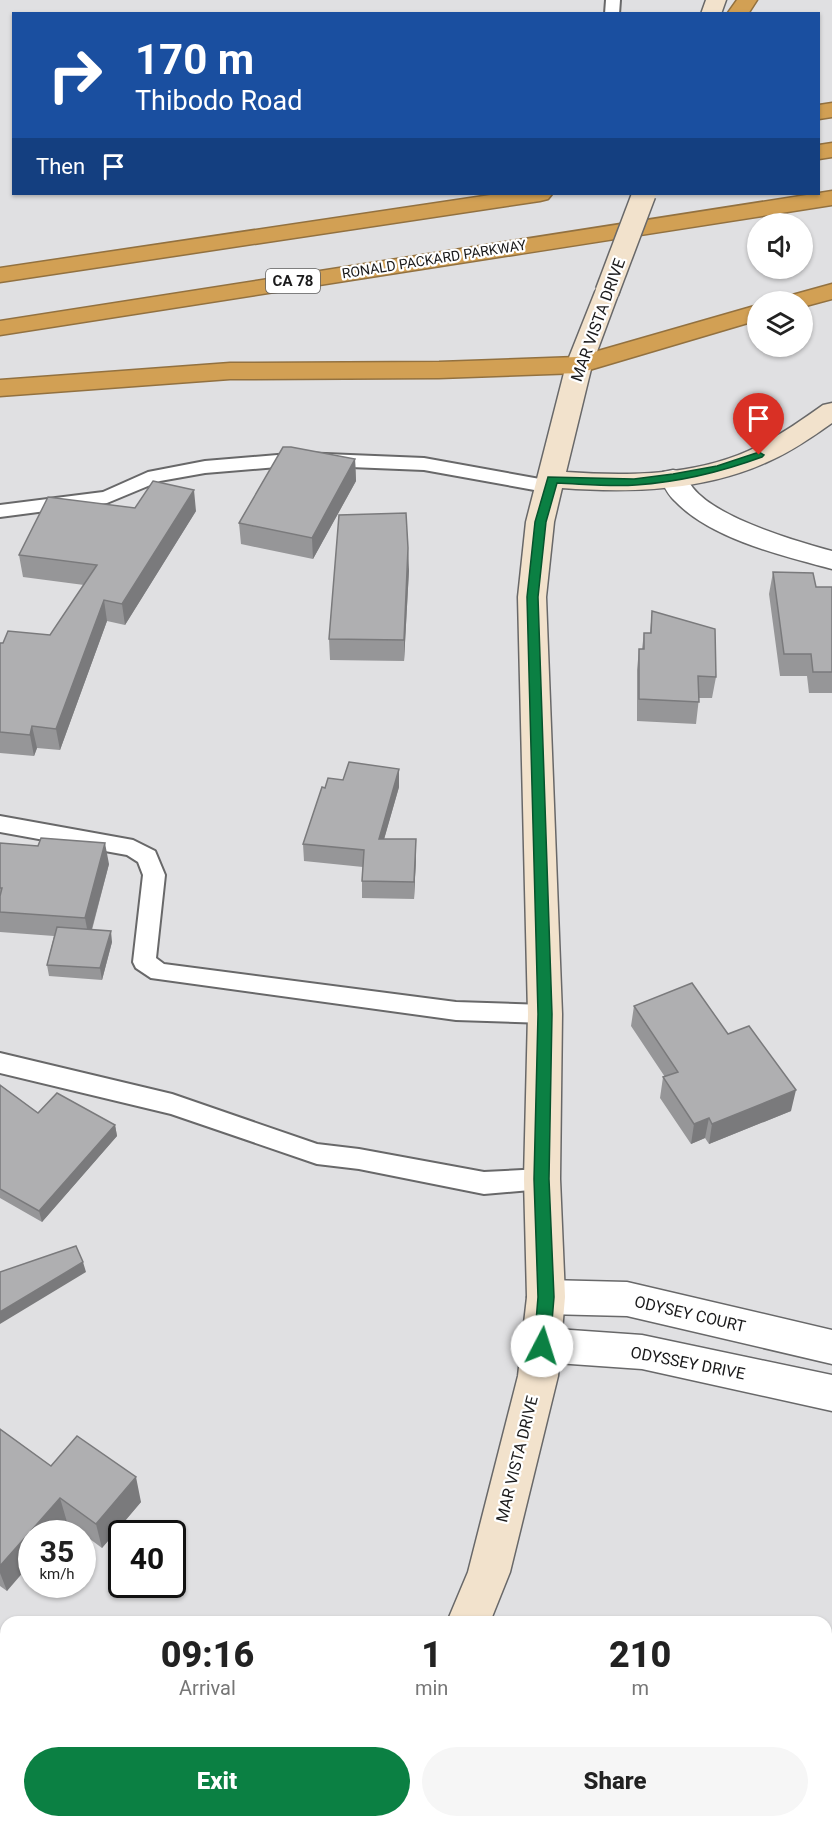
<!DOCTYPE html>
<html lang="en">
<head>
<meta charset="utf-8">
<style>
  body { margin:0; font-family:Roboto,sans-serif; background:#f6f6f6; color:#222; height:100vh; display:flex; flex-direction:column; font-size:22px; white-space:nowrap }
  * { box-sizing:border-box; margin:0 }
  p { font-size:20px; color:#767676 }
  .icon { flex:none; width:33px; height:33px; fill:none; stroke:currentColor; stroke-width:2; stroke-linecap:round; stroke-linejoin:round }
  .map { position:relative; flex:1; overflow:hidden }
  .details { position:absolute; left:0px; top:1616px; width:832px; height:212px; display:flex; flex-direction:column; background:#fff; border-radius:18px 18px 0 0; box-shadow:0 2px 4px #0004 }
  .details>* { flex:none }
  .top-card { position:absolute; left:12px; top:12px; width:808px; height:183px; border-radius:0px; box-shadow:0 2px 4px #0004; background:#1a4fa0; color:#fff; overflow:hidden }
  .tools { position:absolute; left:747px; top:213px; display:grid; gap:12px }
  .tools a { display:grid; place-items:center; width:66px; height:66px; border-radius:50%; background:#fff; box-shadow:0 2px 4px #0004; font-size:30px }
  .speed { position:absolute; left:18px; top:1520px; display:flex; gap:12px; font-size:30px; font-weight:700; text-align:center }
  .speed>* { display:grid; place-content:center; width:78px; height:78px; border-radius:50%; background:#fff; box-shadow:0 2px 4px #0004; line-height:1 }
  .speed small { font-size:15px; font-weight:400 }
  .speed .limit { border:3px solid #111; border-radius:9px; background:#fff; color:#111 }
  .pin { position:absolute; display:grid; place-items:center; width:51px; height:51px; color:#fff; margin:-62px -26px; border-radius:50% 50% 50% 0; rotate:-45deg; box-shadow:0 0 6px #0007 }
  .pin .icon { rotate:45deg }
  .me { position:absolute; width:66px; margin:-33px; rotate:5deg; stroke-linejoin:round; filter:drop-shadow(0 0 4px #0008) }
  .turn { display:flex; align-items:center; gap:21px; height:126px; padding:0 24px; font-size:27px }
  .turn .icon { width:78px; height:78px; stroke-width:2.5 }
  .turn b { display:block; font-size:42px; line-height:51px }
  .then { display:flex; align-items:center; height:57px; padding:0 24px; background:#0003; gap:12px; font-size:22px }
  .eta { display:flex; justify-content:space-evenly; align-items:center; height:102px; text-align:center }
  .eta b { font-size:36px; font-weight:800; line-height:42px }
  .action { display:flex; gap:12px; margin-top:auto; padding:12px 24px }
  .action a { flex:1; height:69px; border-radius:36px; background:#0b8043; color:#fff; font-size:24px; font-weight:800; line-height:69px; text-align:center }
  .action a+a { background:#f6f6f6; color:#222 }
  .map>svg:first-child { display:block }
  .lines { fill:none; stroke-linecap:round; stroke-linejoin:round }
  .lane-casing { stroke:#686869; stroke-width:4 }
  .street-casing { stroke:#686869; stroke-width:3 }
  .secondary-casing { stroke:#686869; stroke-width:3 }
  .highway-casing { stroke:#927140; stroke-width:3 }
  .lane { fill:#fff; fill-rule:evenodd }
  .street { fill:#fff; fill-rule:evenodd }
  .secondary { fill:#f2e2cc; fill-rule:evenodd }
  .highway { fill:#d2a054; fill-rule:evenodd }
  .secondary-bridge-casing { stroke:#686869; stroke-width:26; stroke-linecap:butt }
  .secondary-bridge { stroke:#f2e2cc; stroke-width:23 }
  .wall { fill:#969698 }
  .shaded-wall { fill:#7a7a7c }
  .building { fill:#afafb1; stroke:#7a7a7c; stroke-width:1.5 }
  .route { fill:#0b8043; stroke:#07532c; stroke-width:1.5 }
  .labels { text-anchor:middle; dominant-baseline:central; stroke-width:4.5; stroke-linejoin:round; paint-order:stroke }
  .far-street-label { font-size:14px; fill:#1a1a1b; stroke:#fff }
  .shield { fill:#fff; stroke:#5f5f5f; stroke-width:1.5 }
  .shield-label { font-size:15px; font-weight:bold; fill:#1a1a1b }
  .street-label { font-size:16px; fill:#1a1a1b; stroke:#fff }
</style>
</head>
<body>
<div class="map">
<svg width="832" height="1826" viewBox="0 0 832 1826">
  <rect width="100%" height="100%" fill="#e0e0e2"/>
  <g class="lines">
    <defs>
      <path id="lane" d="M606,0H620L619,14H605Z
        M301,453L424,458L551,481L558,483L560,487L558,491L551,493L424,470L301,465L205,473L160,481L107,503L0,517V505L103,492L148,472L205,461Z
        M0,816L133,840L155,851L165,875L156,958L164,964L456,1002L545,1005L553,1007L557,1014L553,1021L545,1023L456,1020L151,978L136,968L133,962L143,875L138,862L127,855L0,832Z
        M0,1053L172,1094L317,1144L359,1149L484,1172L542,1169L551,1172L555,1179L551,1186L542,1189L484,1194L359,1169L317,1164L171,1114L0,1073Z"/>
      <path id="street" d="M673,470L683,472C686,477 689,483 693,488C717,518 795,541 832,551V569C783,556 711,539 675,501C668,495 664,486 660,478L663,472Z
        M546,1280L627,1282L832,1330V1364L627,1316L546,1314L532,1309L527,1297L532,1285Z
        M542,1328L642,1335L832,1375V1411L642,1369L542,1362L528,1357L523,1345L528,1333Z"/>
      <path id="secondary" d="M706,0H726L721,14H701Z
        M607,285L616,287L619,292L592,365L566,472C626,476 692,476 748,451C775,439 799,422 823,405L832,403V423C811,438 789,453 765,463C702,491 630,493 562,488L554,522L546,597L562,1014L560,1179L565,1297L558,1376L510,1572L490,1622H447L468,1572L518,1376L527,1297L524,1179L528,1014L518,597L526,522L566,365L595,292L598,287Z
        M350,1821H398L396,1826H348Z"/>
      <path id="highway" d="M737,0H757L748,14H727Z
        M832,103V117L819,119V105Z
        M832,143V157L819,159V145Z
        M832,191V205L0,335V321Z
        M497,194H552L548,199L540,201L0,282V268Z
        M832,284V299L802,307V302H782L785,297Z
        M758,305V320L579,373L439,378L230,379L0,396V380L230,363L439,362L577,357Z"/>
    </defs>
    <!-- lane casing -->
    <use href="#lane" class="lane-casing"/>
    <!-- street casing -->
    <use href="#street" class="street-casing"/>
    <!-- secondary casing -->
    <use href="#secondary" class="secondary-casing"/>
    <!-- highway casing -->
    <use href="#highway" class="highway-casing"/>
    <!-- lane -->
    <use href="#lane" class="lane"/>
    <!-- street -->
    <use href="#street" class="street"/>
    <!-- secondary -->
    <use href="#secondary" class="secondary"/>
    <!-- highway -->
    <use href="#highway" class="highway"/>
    <defs>
      <path id="secondary-bridge" d="M607,292L644,194"/>
    </defs>
    <!-- secondary-bridge casing -->
    <use href="#secondary-bridge" class="secondary-bridge-casing"/>
    <!-- secondary-bridge -->
    <use href="#secondary-bridge" class="secondary-bridge"/>
  </g>
  <!-- wall -->
  <path class="wall" d="M355,459L356,481L313,559L241,544L239,523Z
    M196,511L125,625L107,621L60,750L37,748L34,756L0,753V643L50,635L84,585L23,577L19,555Z
    M409,570L404,661L330,660L329,639Z
    M773,572L816,587H832V693H809L807,676H780L769,594Z
    M652,611L716,677L712,698H699L696,724L637,721V670L639,649H642L644,633H650Z
    M399,769V787L384,839L416,857L414,899L362,898V881L363,867L304,861L303,844L325,788L343,780Z
    M0,843L109,864L92,930L112,942L102,980L49,976L47,965L54,936L0,932Z
    M634,1006L728,1034L791,1111L709,1144L705,1138L691,1144L660,1098L663,1077H665L631,1026Z
    M0,1085L38,1113L115,1125L117,1136L42,1222L0,1198Z
    M0,1429L51,1466L141,1502L102,1548L67,1522L57,1533H32L7,1591L0,1586Z"/>
  <!-- shaded-wall -->
  <path class="shaded-wall" d="M355,459L356,481L313,559L312,538Z
    M194,490L196,511L125,625L122,604Z
    M408,548L409,570L404,661V640Z
    M104,600L107,621L60,750L56,729Z
    M32,726L37,748L34,756L30,735Z
    M399,769V787L379,857V839Z
    M416,839V857L414,899V882Z
    M105,843L109,864L89,939L85,918Z
    M111,931L112,942L102,980L100,968Z
    M796,1090L791,1111L709,1144L712,1124Z
    M709,1118L705,1138L691,1144L694,1124Z
    M115,1125L117,1136L42,1222L39,1211Z
    M83,1262L86,1272L0,1324V1312Z
    M136,1477L141,1502L102,1548L96,1524Z
    M60,1498L67,1522L57,1533H32V1562L7,1591L0,1573V1566Z"/>
  <!-- building -->
  <path class="building" d="M283,447H291L355,459L312,538L239,523Z
    M153,481L194,490L122,604L104,600L56,729L32,726L30,735L0,732V643H3L8,631L50,635L97,565L19,555L48,497L135,508Z
    M406,513L408,548L404,640L329,639L339,515Z
    M773,572L813,573L816,587H832V672H813L811,654H784Z
    M652,611L715,629L716,677L698,676L699,702L639,699V649H644V633H651Z
    M349,762L399,769L379,839H416L414,882L362,881L364,850L303,844L322,787L325,788L328,778L343,780Z
    M41,838L105,843L85,918L0,912V896L2,888H0V843L38,846Z
    M57,927L111,931L100,968L47,965Z
    M692,983L728,1034L749,1026L796,1090L712,1124L709,1118L694,1124L663,1077L678,1072L634,1006Z
    M0,1085L38,1113L57,1093L115,1125L39,1211L0,1189Z
    M76,1246L83,1262L0,1312V1272Z
    M0,1429L51,1466L77,1436L136,1477L96,1524L60,1498L0,1566Z"/>
  <!-- route -->
  <path class="route" d="M759,452L764,455L762,457C721,472 680,482 636,485C610,487 583,484 557,483L546,522L538,597L552,1014L549,1179L554,1297L550,1346L547,1351L542,1353L536,1351L534,1346L538,1297L534,1179L538,1014L527,597L535,522L548,477L634,479L673,474L717,466Z"/>
  <g class="labels">
    <!-- far-street labels -->
    <g class="far-street-label">
      <text transform="translate(434 259) rotate(-9)">RONALD PACKARD PARKWAY</text>
    </g>
    <!-- shield labels -->
    <rect class="shield" x="266" y="269" width="54" height="24" rx="4.5"/>
    <g class="shield-label">
      <text x="293" y="281">CA 78</text>
    </g>
    <!-- street labels -->
    <g class="street-label">
      <text transform="translate(598 320) rotate(-70)">MAR VISTA DRIVE</text>
      <text transform="translate(690 1314) rotate(13)">ODYSEY COURT</text>
      <text transform="translate(688 1363) rotate(11)">ODYSSEY DRIVE</text>
      <text transform="translate(517 1459) rotate(-76)">MAR VISTA DRIVE</text>
    </g>
  </g>
</svg>
<div class="tools">
<a><svg class="icon" aria-label="sound" viewBox="0 0 24 24"><path d="M4 9h4l5-4v14l-5-4H4zM17 9q2 3 0 6"/></svg></a>
<a><svg class="icon" aria-label="layers" viewBox="0 0 24 24"><path d="M12 4l9 5-9 5-9-5zM3 14l9 5 9-5"/></svg></a>
</div>
<div class="speed"><div>35<small>km/h</small></div><div class="limit">40</div></div>
<div class="pin" style="left:759px;top:455px;background:#d93025"><svg class="icon" aria-label="arrive" viewBox="0 0 24 24"><path d="M6 21V4h12l-3 4 3 4H6"/></svg></div>
<svg class="me" style="left:542px;top:1346px" viewBox="-20 -20 40 40"><circle r="19" fill="#fff"/><path d="M0-13L10 11 0 6-10 11z" fill="#0b8043"/></svg>
<div class="top-card">
<div class="turn"><svg class="icon" aria-label="right" viewBox="0 0 24 24"><path d="M7 20v-9h11M14 6l5 5-5 5"/></svg><div><b>170 m</b>Thibodo Road</div></div>
<div class="then">Then<svg class="icon" aria-label="arrive" viewBox="0 0 24 24"><path d="M6 21V4h12l-3 4 3 4H6"/></svg></div>
</div>
<section class="details">
<div class="eta">
<div><b>09:16</b><p>Arrival</p></div>
<div><b>1</b><p>min</p></div>
<div><b>210</b><p>m</p></div>
</div>
<div class="action"><a>Exit</a><a>Share</a></div>
</section>
</div>
</body>
</html>
